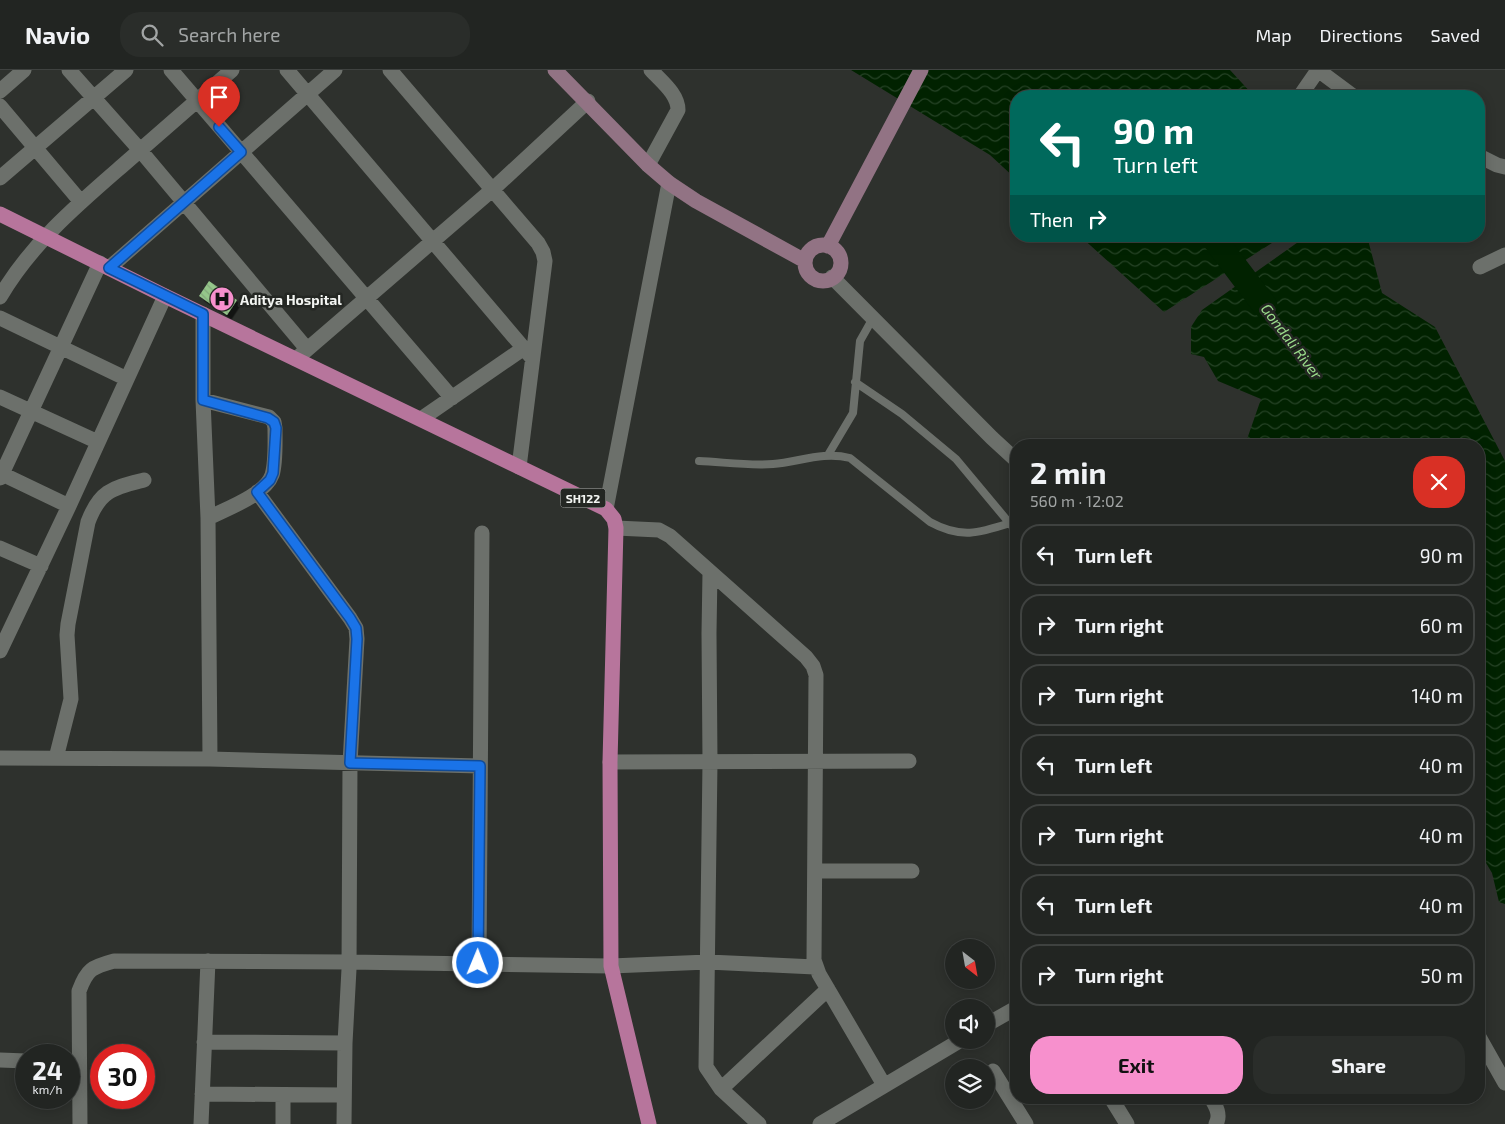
<!DOCTYPE html>
<html lang="en">
<head>
<meta charset="utf-8">
<style>
  body { margin:0; font-family:"Exo 2",sans-serif; background:#2a2d2a; color:#f1f3f6; height:100vh; display:flex; flex-direction:column; font-size:19px; white-space:nowrap }
  * { box-sizing:border-box; margin:0 }
  p { font-size:16px; color:#a2a5a5 }
  .icon { flex:none; width:28px; height:28px; fill:none; stroke:currentColor; stroke-width:2; stroke-linecap:round; stroke-linejoin:round }
  .map { position:relative; flex:1; overflow:hidden }
  .sheet { position:absolute; left:1010px; top:369px; width:475px; height:665px; display:flex; flex-direction:column; background:#222522; border-radius:20px; box-shadow:0 2px 12px #0003,0 0 0 1px #3f4240 }
  .sheet>* { flex:none }
  .top-card { position:absolute; left:1010px; top:20px; width:475px; height:152px; border-radius:20px; box-shadow:0 2px 12px #0003,0 0 0 1px #3f4240; background:#00695c; color:#fff; overflow:hidden }
  .needle { width:32px; rotate:149deg }
  .fabs { position:absolute; left:945px; top:869px; display:grid; gap:10px }
  .fabs a { display:grid; place-items:center; width:50px; height:50px; border-radius:50%; background:#222522; box-shadow:0 2px 12px #0003,0 0 0 1px #3f4240; font-size:25px }
  .speed { position:absolute; left:15px; top:974px; display:flex; gap:10px; font-size:25px; font-weight:700; text-align:center }
  .speed>* { display:grid; place-content:center; width:65px; height:65px; border-radius:50%; background:#222522; box-shadow:0 2px 12px #0003,0 0 0 1px #3f4240; line-height:1 }
  .speed small { font-size:12px; font-weight:400 }
  .speed .limit { border:8px solid #d22; background:#fff; color:#111 }
  .pin { position:absolute; display:grid; place-items:center; width:42px; height:42px; color:#fff; margin:-51px -21px; border-radius:50% 50% 50% 0; rotate:-45deg; box-shadow:0 0 5px #0007 }
  .pin .icon { rotate:45deg }
  .me { position:absolute; width:55px; margin:-28px; rotate:1deg; stroke-linejoin:round; filter:drop-shadow(0 0 4px #0008) }
  .turn { display:flex; align-items:center; gap:18px; height:105px; padding:0 20px; font-size:22px }
  .turn .icon { width:65px; height:65px; stroke-width:2.5 }
  .turn b { display:block; font-size:35px; line-height:42px }
  .then { display:flex; align-items:center; height:48px; padding:0 20px; background:#0003; gap:10px; font-size:19px }
  .round { display:grid; place-items:center; flex:none; width:52px; height:52px; border-radius:20px; background:#2a2d2a }
  .head { display:flex; align-items:center; justify-content:space-between; height:85px; padding:0 20px }
  h1 { font-size:30px; font-weight:700; line-height:38px }
  .primary-button { display:flex; gap:10px; margin-top:auto; padding:10px 20px }
  .primary-button a { flex:1; height:58px; border-radius:20px; background:#f790cd; color:#111; font-size:20px; font-weight:700; line-height:58px; text-align:center }
  .primary-button a+a { background:#2a2d2a; color:#f1f3f6 }
  ul { padding:0; list-style:none }
  li { display:flex; align-items:center; gap:15px; height:62px; margin:0 10px 8px; padding:0 10px; border:2px solid #3f4240; border-radius:20px }
  li div { flex:1 }
  li b { display:block; font-size:19px }
  li em { font-style:normal }
  header { display:flex; align-items:center; gap:30px; box-sizing:border-box; height:70px; padding:0 25px; background:#222522; border-bottom:1px solid #3f4240 }
  header strong { font-size:24px }
  nav { display:flex; gap:28px; margin-inline-start:auto; font-size:18px }
  .search { width:350px; height:45px; background:#2a2d2a; display:flex; align-items:center; gap:12px; box-sizing:border-box; padding:0 18px; border-radius:20px; color:#a2a5a5; font-size:19px }
  .map>svg:first-child { display:block }
  .water { fill:url(#water-waves) }
  .lines { fill:none; stroke-linecap:round; stroke-linejoin:round }
  .river { stroke:#012200; stroke-width:25 }
  .building { fill:url(#building-back-hatch); filter:url(#shadow) }
  .lane { stroke:#6c706b; stroke-width:8 }
  .street { stroke:#6c706b; stroke-width:15 }
  .secondary { stroke:#927384; stroke-width:15 }
  .primary { stroke:#b7759c; stroke-width:15 }
  .route-casing { stroke:#114b97; stroke-width:12 }
  .route { stroke:#1a73e8; stroke-width:9 }
  .labels { text-anchor:middle; dominant-baseline:central; stroke-width:5; stroke-linejoin:round; paint-order:stroke }
  .shield { fill:#242723; stroke:#b5b7b4; stroke-width:1 }
  .shield-label { font-size:12px; font-weight:bold; fill:#f3f5f2 }
  .poi-label { font-size:14px; font-weight:bold; fill:#f3f5f2; stroke:#242723; text-anchor:start }
  .water-label { font-size:15px; font-style:italic; fill:#9bdd8c; stroke:#242723 }
</style>
</head>
<body>
<header>
<strong>Navio</strong>
<div class="search"><svg class="icon" aria-label="search" viewBox="0 0 24 24"><circle cx="10" cy="10" r="6"/><path d="M15 15l6 6"/></svg>Search here</div>
<nav><a>Map</a><a>Directions</a><a>Saved</a></nav>
</header>
<div class="map">
<svg width="1505" height="1054" viewBox="0 0 1505 1054">
  <defs>
    <pattern id="water-waves" width="16" height="10" patternUnits="userSpaceOnUse" patternTransform="scale(1.25)"><rect width="16" height="10" fill="#012200"/><path d="M0 5q4-4 8 0t8 0" fill="none" stroke="#264326"/></pattern>
    <pattern id="building-back-hatch" width="6" height="6" patternUnits="userSpaceOnUse" patternTransform="scale(1.25)"><rect width="6" height="6" fill="#95c68a"/><path d="M-1 5l2 2M0 0l6 6M5-1l2 2" fill="none" stroke="#82a77a"/></pattern>
    <filter id="shadow"><feDropShadow dx="4.5" dy="4.5" stdDeviation="0" flood-color="#0009"/></filter>
  </defs>
  <rect width="100%" height="100%" fill="#2e312d"/>
  <!-- water -->
  <path class="water" d="M851,0H1230L1254,26H1016V109L990,85Z
    M1080,166H1283L1164,242Z
    M1311,166H1367L1382,223L1435,257L1505,391V834L1499,832L1492,803L1479,781V375H1245L1261,329L1218,311L1204,287L1191,284V257L1202,240L1301,170Z"/>
  <g class="lines">
    <!-- river -->
    <path class="river" d="M1212,166L1265,236"/>
  </g>
  <!-- building -->
  <path class="building" d="M209,211L237,230L227,245L199,226Z"/>
  <g class="lines">
    <!-- lane -->
    <path class="lane" d="M855,312L902,344L956,389L1016,461
      M828,385L853,343L860,271L873,248
      M699,391C723,392 749,396 773,394C799,392 823,381 850,388L930,452C961,469 979,463 1010,453"/>
    <!-- street -->
    <path class="street" d="M69,0L140,80L307,279
      M171,0L452,328
      M287,0L532,288
      M390,0L538,173L543,182L545,191L519,397
      M1318,0L1353,26
      M0,21L24,0
      M1300,26L1318,0
      M0,36L81,132
      M1479,86L1497,95L1505,97
      M648,95L678,40C678,24 662,12 651,0
      M0,108L126,0
      M1480,197L1505,185
      M109,198L335,0
      M832,207L992,368L1016,390
      M0,227C31,174 77,135 122,96C159,64 195,32 232,0
      M203,244V330L208,448L210,689
      M0,248L127,309
      M296,289L492,120L588,31
      M0,327L98,372
      M203,330L269,347L274,352L275,358C275,371 276,393 272,405C265,425 226,439 208,448
      M421,349L524,278
      M0,403L69,436
      M0,408L100,193
      M257,422L350,548L356,558L357,569L350,693L349,899L345,973L344,1054
      M606,439L669,113
      M616,458L659,460L670,466L806,587L813,596L816,605L814,890L819,904L884,1015
      M0,478L41,496
      M710,502L709,563L710,692L706,997L721,1019L759,1054
      M0,581L69,436L165,226
      M0,688L210,689L480,696
      M56,688L71,629L67,565L68,554L88,452C100,420 113,418 144,410
      M610,692L909,691
      M815,801H912
      M479,893L482,463
      M986,955L1016,938
      M1479,967L1505,1013
      M204,972L345,973
      M0,990L26,991
      M993,1001L1026,1054
      M721,1019L828,919
      M202,1024L344,1025
      M1111,1028L1127,1054
      M1211,1028C1216,1036 1221,1045 1216,1054
      M80,1054L79,921C87,899 92,897 114,891L349,892L611,896L708,892L815,897
      M201,1054L208,891
      M283,1054V1025
      M820,1054L961,970"/>
    <!-- secondary -->
    <path class="secondary" d="M555,0L648,95L669,113L696,131L805,191
      M805 193a18 18 0 1 1 36 0a18 18 0 1 1-36 0Z
      M828,176L921,0"/>
    <!-- primary -->
    <path class="primary" d="M0,144L165,226L606,439L614,449L616,458L610,692L611,896L649,1054"/>
  </g>
  <g class="lines">
    <defs>
      <path id="route" d="M219,57L241,82L109,198L203,244V330L268,348L274,352L276,358L273,403L270,410L257,422L350,548L356,558L357,569L350,693L480,696L478,893"/>
    </defs>
    <!-- route casing -->
    <use href="#route" class="route-casing"/>
    <!-- route -->
    <use href="#route" class="route"/>
  </g>
  <!-- icons -->
  <defs>
    <symbol id="hospital-disc" viewBox="-11 -11 22 22"><circle r="9.5" fill="#f790cd" stroke="#242723"/><path d="M-5-5h3v3.5h4V-5h3V5h-3V1.5h-4V5h-3Z" fill="#111"/></symbol>
  </defs>
  <g fill-rule="evenodd">
    <use href="#hospital-disc" x="208" y="215" width="28" height="28"/>
  </g>
  <g class="labels">
    <!-- shield labels -->
    <rect class="shield" x="560.5" y="418.5" width="45" height="19" rx="4"/>
    <g class="shield-label">
      <text x="583" y="428">SH122</text>
    </g>
    <!-- poi labels -->
    <g class="poi-label">
      <text x="240" y="229">Aditya Hospital</text>
    </g>
    <!-- water labels -->
    <g class="water-label">
      <text transform="translate(1292 271) rotate(53)">Gondali River</text>
    </g>
  </g>
</svg>
<div class="fabs">
<a><svg class="needle" viewBox="-14 -14 28 28"><path d="M0-13l5 13h-10z" fill="#e53935"/><path d="M0 13l5-13h-10z" fill="#a2a5a5"/></svg></a>
<a><svg class="icon" aria-label="sound" viewBox="0 0 24 24"><path d="M4 9h4l5-4v14l-5-4H4zM17 9q2 3 0 6"/></svg></a>
<a><svg class="icon" aria-label="layers" viewBox="0 0 24 24"><path d="M12 4l9 5-9 5-9-5zM3 14l9 5 9-5"/></svg></a>
</div>
<div class="speed"><div>24<small>km/h</small></div><div class="limit">30</div></div>
<div class="pin" style="left:219px;top:57px;background:#d93025"><svg class="icon" aria-label="arrive" viewBox="0 0 24 24"><path d="M6 21V4h12l-3 4 3 4H6"/></svg></div>
<svg class="me" style="left:478px;top:893px" viewBox="-20 -20 40 40"><circle r="17" fill="#1a73e8" stroke="#fff" stroke-width="3"/><path d="M0-11L8 9 0 5-8 9z" fill="#fff"/></svg>
<div class="top-card">
<div class="turn"><svg class="icon" aria-label="left" viewBox="0 0 24 24"><path d="M17 20v-9H6M10 6l-5 5 5 5"/></svg><div><b>90 m</b>Turn left</div></div>
<div class="then">Then<svg class="icon" aria-label="right" viewBox="0 0 24 24"><path d="M7 20v-9h11M14 6l5 5-5 5"/></svg></div>
</div>
<section class="sheet">
<div class="head"><div><h1>2 min</h1><p>560 m · 12:02</p></div><a class="round" style="background:#d93025;color:#fff"><svg class="icon" aria-label="close" viewBox="0 0 24 24"><path d="M6 6l12 12M18 6L6 18"/></svg></a></div>
<ul>
<li><svg class="icon" aria-label="left" viewBox="0 0 24 24"><path d="M17 20v-9H6M10 6l-5 5 5 5"/></svg><div><b>Turn left</b></div><em>90 m</em></li>
<li><svg class="icon" aria-label="right" viewBox="0 0 24 24"><path d="M7 20v-9h11M14 6l5 5-5 5"/></svg><div><b>Turn right</b></div><em>60 m</em></li>
<li><svg class="icon" aria-label="right" viewBox="0 0 24 24"><path d="M7 20v-9h11M14 6l5 5-5 5"/></svg><div><b>Turn right</b></div><em>140 m</em></li>
<li><svg class="icon" aria-label="left" viewBox="0 0 24 24"><path d="M17 20v-9H6M10 6l-5 5 5 5"/></svg><div><b>Turn left</b></div><em>40 m</em></li>
<li><svg class="icon" aria-label="right" viewBox="0 0 24 24"><path d="M7 20v-9h11M14 6l5 5-5 5"/></svg><div><b>Turn right</b></div><em>40 m</em></li>
<li><svg class="icon" aria-label="left" viewBox="0 0 24 24"><path d="M17 20v-9H6M10 6l-5 5 5 5"/></svg><div><b>Turn left</b></div><em>40 m</em></li>
<li><svg class="icon" aria-label="right" viewBox="0 0 24 24"><path d="M7 20v-9h11M14 6l5 5-5 5"/></svg><div><b>Turn right</b></div><em>50 m</em></li>
</ul>
<div class="primary-button"><a>Exit</a><a>Share</a></div>
</section>
</div>
</body>
</html>
